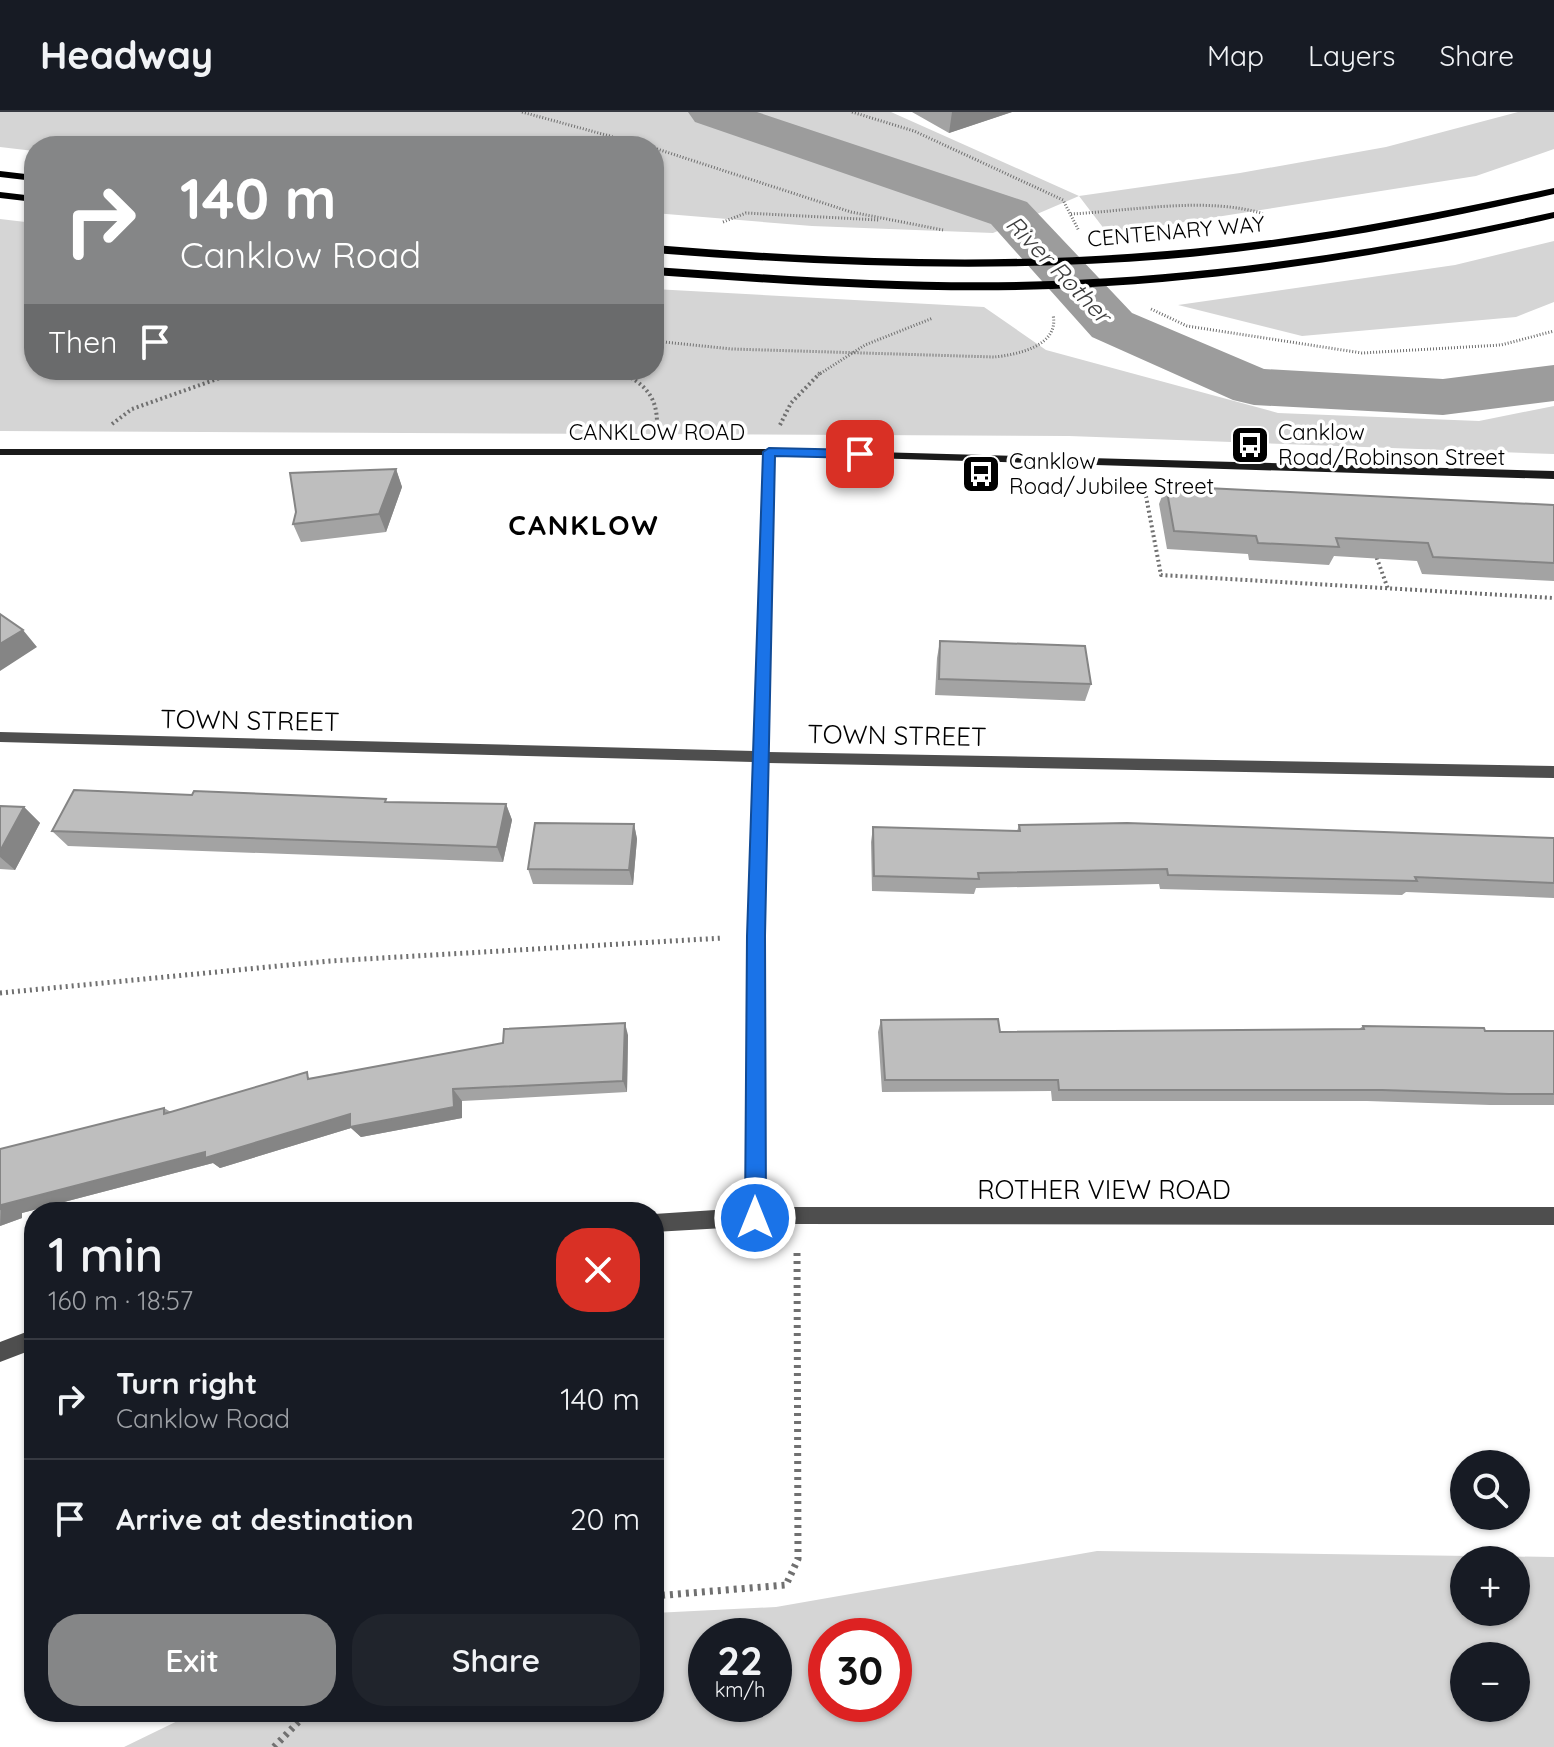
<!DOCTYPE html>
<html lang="en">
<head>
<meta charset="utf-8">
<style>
  body { margin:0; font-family:Quicksand,sans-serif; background:#20242c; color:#f1f3f6; height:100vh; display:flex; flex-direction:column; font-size:30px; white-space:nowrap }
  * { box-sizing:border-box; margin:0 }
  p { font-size:26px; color:#9ea1a6 }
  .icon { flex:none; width:44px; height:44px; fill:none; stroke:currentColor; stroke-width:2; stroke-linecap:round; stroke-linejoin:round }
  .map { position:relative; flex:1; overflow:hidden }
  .details { position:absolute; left:24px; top:1090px; width:640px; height:520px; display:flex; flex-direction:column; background:#171b24; border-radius:32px; box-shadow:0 2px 6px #0004 }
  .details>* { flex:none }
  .top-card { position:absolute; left:24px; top:24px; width:640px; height:244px; border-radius:32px; box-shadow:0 2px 6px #0004; background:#858687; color:#fff; overflow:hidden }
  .buttons { position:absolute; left:1450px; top:1338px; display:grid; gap:16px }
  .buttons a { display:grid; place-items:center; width:80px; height:80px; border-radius:50%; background:#171b24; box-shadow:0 2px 6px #0004; font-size:40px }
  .speed { position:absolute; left:688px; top:1506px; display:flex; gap:16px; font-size:40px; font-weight:700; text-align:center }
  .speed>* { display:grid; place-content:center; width:104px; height:104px; border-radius:50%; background:#171b24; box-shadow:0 2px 6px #0004; line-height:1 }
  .speed small { font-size:20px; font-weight:400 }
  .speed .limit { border:12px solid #d22; background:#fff; color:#111 }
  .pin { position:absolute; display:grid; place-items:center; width:68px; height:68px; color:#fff; margin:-34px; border-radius:16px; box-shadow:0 4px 12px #0006 }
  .me { position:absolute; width:88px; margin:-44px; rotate:0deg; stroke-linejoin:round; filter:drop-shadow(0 0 6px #0008) }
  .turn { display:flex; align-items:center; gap:28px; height:168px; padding:0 24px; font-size:36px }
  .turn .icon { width:104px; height:104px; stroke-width:2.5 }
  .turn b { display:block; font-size:56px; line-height:68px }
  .then { display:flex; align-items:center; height:76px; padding:0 24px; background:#0003; gap:16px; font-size:30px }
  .round { display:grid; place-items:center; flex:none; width:84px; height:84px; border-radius:32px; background:#20242c }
  .head { display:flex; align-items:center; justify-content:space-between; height:136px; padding:0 24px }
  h1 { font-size:48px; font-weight:600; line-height:60px }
  .action { display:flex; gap:16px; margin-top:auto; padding:16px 24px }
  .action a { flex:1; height:92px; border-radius:32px; background:#858687; color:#fff; font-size:32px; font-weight:600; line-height:92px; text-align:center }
  .action a+a { background:#20242c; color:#f1f3f6 }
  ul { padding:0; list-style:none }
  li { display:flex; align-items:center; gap:24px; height:120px; padding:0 24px; border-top:2px solid #363941 }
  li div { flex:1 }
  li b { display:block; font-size:30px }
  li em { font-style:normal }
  header { display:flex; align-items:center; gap:48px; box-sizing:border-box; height:112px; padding:0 40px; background:#171b24; border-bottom:2px solid #363941 }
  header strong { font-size:38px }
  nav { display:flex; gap:44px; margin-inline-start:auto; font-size:28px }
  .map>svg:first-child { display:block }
  .green { fill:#d5d5d5; fill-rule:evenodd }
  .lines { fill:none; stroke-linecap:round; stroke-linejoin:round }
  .river { fill:#9c9c9c; fill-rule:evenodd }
  .path-far3 { stroke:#707070; stroke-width:3; stroke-dasharray:1 2; stroke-linecap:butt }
  .path-far2 { stroke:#707070; stroke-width:4; stroke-dasharray:2 3; stroke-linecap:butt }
  .path-far1 { stroke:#707070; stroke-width:5; stroke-dasharray:2 4; stroke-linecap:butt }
  .path { stroke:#707070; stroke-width:7; stroke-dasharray:3 5; stroke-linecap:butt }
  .street { fill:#4e4e4e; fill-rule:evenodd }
  .secondary { fill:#1b1b1b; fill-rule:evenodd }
  .primary { fill:#000; fill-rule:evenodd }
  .wall { fill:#a3a3a3 }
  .shaded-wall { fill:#858585 }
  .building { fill:#bebebe; stroke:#858585; stroke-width:2 }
  .route { fill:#1a73e8; stroke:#114b97; stroke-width:2 }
  .labels { text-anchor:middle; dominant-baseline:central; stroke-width:7; stroke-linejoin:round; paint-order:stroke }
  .far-street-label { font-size:22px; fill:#000; stroke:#fff }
  .far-poi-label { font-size:22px; fill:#000; stroke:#fff; text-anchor:start }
  .far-water-label { font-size:24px; font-style:italic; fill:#3d3d3d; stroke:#fff }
  .street-label { font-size:26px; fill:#000; stroke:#fff }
  .far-district-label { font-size:28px; font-weight:bold; letter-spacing:2px; fill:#000; stroke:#fff }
</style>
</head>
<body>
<header>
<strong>Headway</strong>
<nav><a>Map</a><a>Layers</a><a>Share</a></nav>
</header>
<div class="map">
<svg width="1554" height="1635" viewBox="0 0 1554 1635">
  <rect width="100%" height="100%" fill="#fff"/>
  <!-- green -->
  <path class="green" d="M0,0H891L1079,84L1240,61L1386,35L1518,0H1554V37L1476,64L1108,122L1079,84L993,121L812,114L654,101V34H34V39L0,35Z
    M0,107L34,111V258H654V177L984,195L1046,238L1278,301L1479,309L1554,294V342L1069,324L0,319Z
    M1554,129V190L1516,205L1302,224L1178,193L1455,153Z
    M1097,1439L1554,1445V1635H124L196,1600H654V1501L776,1495ZM1464,1448H1516V1500H1464ZM706,1524H774V1592H706ZM826,1524H894V1592H826ZM1464,1544H1516V1596H1464Z"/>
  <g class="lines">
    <!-- river -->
    <path class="river" d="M688,0H757L1027,90L1132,201L1264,257L1443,267L1554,253V289L1443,303L1254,293L1233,288L1092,225L991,112L695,10Z"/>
    <!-- path-far3 -->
    <path class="path-far3" d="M522,0L646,34
      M852,0L914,19L1063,88L1079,119
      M654,36L851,100L943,118
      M1071,102C1130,99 1207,84 1264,102
      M723,110L746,101L879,108
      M1151,197L1187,214L1362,241L1501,233L1554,219
      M654,229L732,237L994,245C1016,243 1060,234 1053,203
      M616,258L626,263
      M229,263L242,258
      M818,263L865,233L933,206"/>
    <!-- path-far2 -->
    <path class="path-far2" d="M622,261C645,272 657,285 657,311
      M112,312L132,297L234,261
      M780,313L791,291L820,261
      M1145,379L1161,463L1554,486
      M1375,441L1388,477"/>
    <!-- path-far1 -->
    <path class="path-far1" d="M0,881L330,849L723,826"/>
    <!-- path -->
    <path class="path" d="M654,1484L786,1473L798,1447L797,1136
      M274,1635L308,1600"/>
    <!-- street -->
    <path class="street" d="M769,337L775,340L768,640L1554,654V666L768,651L764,824V1095H1554V1113L796,1112L654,1120V1102L746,1096L748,824L753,650L0,630V620L754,639L763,340Z
      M34,1217V1237L0,1250V1230Z"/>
    <!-- secondary -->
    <path class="secondary" d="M0,337H769L1554,359V367L769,343H0Z"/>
    <!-- primary -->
    <path class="primary" d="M0,59L34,63V69L0,65Z
      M1554,76V82C1426,111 1298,136 1167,147C996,161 825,154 654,141V133C825,147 996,154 1167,139C1297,129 1426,104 1554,76Z
      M0,80L34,84V90L0,86Z
      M1554,100V106C1389,144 1222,170 1052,177C919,182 786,172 654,163V155C786,164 919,174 1052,169C1222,163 1389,137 1554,100Z"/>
  </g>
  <!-- wall -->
  <path class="wall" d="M912,0H1012L949,21Z
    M396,357L402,375L386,420L301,430L293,412Z
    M1166,374L1554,393V469L1422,462L1417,449L1334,444L1329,453L1249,448L1248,442L1167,437L1159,392Z
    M940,529L1091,572L1085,589L935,583L937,546Z
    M388,690L506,692L512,708L503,750L68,734L52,719Z
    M0,694L24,695L40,711L15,758L0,757Z
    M634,712L637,727L633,773L533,772L528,757Z
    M1019,713L1554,726V786L1406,780L1402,783L1160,777L1159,772L976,776L974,782L872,779L871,730L873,715L1017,719Z
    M881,908L1000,920L1359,917L1363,914L1485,919H1554V993H1490L1367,989H1052L1051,979L882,980L878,920Z
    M628,923L627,980L462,989V1006L361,1025L351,1016L220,1056L213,1051L22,1101V1106L0,1114V1037L164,996L171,1000L313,966Z"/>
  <!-- shaded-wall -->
  <path class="shaded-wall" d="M952,0H1012L949,21Z
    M396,357L402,375L386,420L379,402Z
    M23,518L37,535L0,559V532Z
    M506,692L512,708L503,750L497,735Z
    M24,695L40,711L15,758L0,745V739Z
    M634,712L637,727L633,773L629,758Z
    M625,911L628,923L627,980L623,969Z
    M453,977L462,989V1006L361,1025L351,1016L220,1056L213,1051L22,1101V1106L0,1114L1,1093L350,1002Z"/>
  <!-- building -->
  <path class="building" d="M396,357L379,402L293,412L296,400L290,361Z
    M1166,374L1554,393V451L1433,445L1428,431L1336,426L1339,435L1258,431L1256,424L1174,419Z
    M0,502L23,518L0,532Z
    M940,529L1085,534L1091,572L939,567Z
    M74,678L192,683L194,679L386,687L385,690L506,692L497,735L52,719Z
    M0,694L24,695L0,739Z
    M535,711L634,712L629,758L528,757Z
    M1127,711L1554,726V771L1415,765L1417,769L1168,763L1167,757L978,761L979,767L874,764L873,715L1020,719L1019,713Z
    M998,907L1000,920L1364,917L1363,914L1484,916L1485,919H1554V982H1509L1382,978H1059L1058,968H885L881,908Z
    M625,911L623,969L453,977L454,995L350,1015V1002L205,1046V1040L1,1093L0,1098V1037L164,996V1002L307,960L308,967L503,931L504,917Z"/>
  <!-- route -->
  <path class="route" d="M769,336L860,338L867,342L860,346L775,344L765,824L766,1106L763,1113L755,1116L748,1113L745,1106L747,824L763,340Z"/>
  <!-- icons -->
  <defs>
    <symbol id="bus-square" viewBox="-11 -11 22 22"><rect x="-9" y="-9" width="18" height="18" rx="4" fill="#000" stroke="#fff"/><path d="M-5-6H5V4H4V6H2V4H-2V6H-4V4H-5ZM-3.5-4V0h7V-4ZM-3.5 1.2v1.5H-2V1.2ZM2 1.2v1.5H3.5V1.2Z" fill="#fff"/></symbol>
  </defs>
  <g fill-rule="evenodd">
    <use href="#bus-square" x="1228" y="311" width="44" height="44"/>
    <use href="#bus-square" x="959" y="340" width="44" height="44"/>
  </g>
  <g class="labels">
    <!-- far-street labels -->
    <g class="far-street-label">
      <text transform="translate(1176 119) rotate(-5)">CENTENARY WAY</text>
      <text x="657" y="320">CANKLOW ROAD</text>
    </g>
    <!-- far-poi labels -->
    <g class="far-poi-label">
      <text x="1278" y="320">Canklow<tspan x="1278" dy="25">Road/Robinson Street</tspan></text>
      <text x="1009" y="349">Canklow<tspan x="1009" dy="25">Road/Jubilee Street</tspan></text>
    </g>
    <!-- far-water labels -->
    <g class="far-water-label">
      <text transform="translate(1059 157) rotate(46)">River Rother</text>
    </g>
    <!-- street labels -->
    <g class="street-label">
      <text transform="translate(250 608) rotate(1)">TOWN STREET</text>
      <text transform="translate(897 623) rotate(1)">TOWN STREET</text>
      <text x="1104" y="1077">ROTHER VIEW ROAD</text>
    </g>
    <!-- far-district labels -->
    <g class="far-district-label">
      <text x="584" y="412">CANKLOW</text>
    </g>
  </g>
</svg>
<div class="buttons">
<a><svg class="icon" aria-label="search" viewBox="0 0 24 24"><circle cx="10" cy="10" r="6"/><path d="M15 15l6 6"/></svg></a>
<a>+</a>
<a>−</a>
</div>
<div class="speed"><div>22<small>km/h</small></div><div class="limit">30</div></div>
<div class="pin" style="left:860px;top:342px;background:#d93025"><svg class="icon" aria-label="arrive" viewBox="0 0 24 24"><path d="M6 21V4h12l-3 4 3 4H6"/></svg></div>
<svg class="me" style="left:755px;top:1106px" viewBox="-20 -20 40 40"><circle r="17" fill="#1a73e8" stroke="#fff" stroke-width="3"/><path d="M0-11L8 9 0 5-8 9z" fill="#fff"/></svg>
<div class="top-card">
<div class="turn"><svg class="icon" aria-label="right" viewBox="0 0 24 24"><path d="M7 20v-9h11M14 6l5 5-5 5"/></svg><div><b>140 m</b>Canklow Road</div></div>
<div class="then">Then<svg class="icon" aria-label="arrive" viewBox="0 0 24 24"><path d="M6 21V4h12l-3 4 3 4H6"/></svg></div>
</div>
<section class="details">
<div class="head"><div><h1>1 min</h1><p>160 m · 18:57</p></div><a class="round" style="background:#d93025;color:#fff"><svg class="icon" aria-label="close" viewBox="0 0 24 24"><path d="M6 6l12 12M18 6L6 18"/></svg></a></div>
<ul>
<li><svg class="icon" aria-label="right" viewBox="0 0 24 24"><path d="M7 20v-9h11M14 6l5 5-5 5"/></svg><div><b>Turn right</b><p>Canklow Road</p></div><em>140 m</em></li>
<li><svg class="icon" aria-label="arrive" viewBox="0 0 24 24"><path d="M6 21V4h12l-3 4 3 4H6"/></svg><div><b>Arrive at destination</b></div><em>20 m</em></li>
</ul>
<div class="action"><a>Exit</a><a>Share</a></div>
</section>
</div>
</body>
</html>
